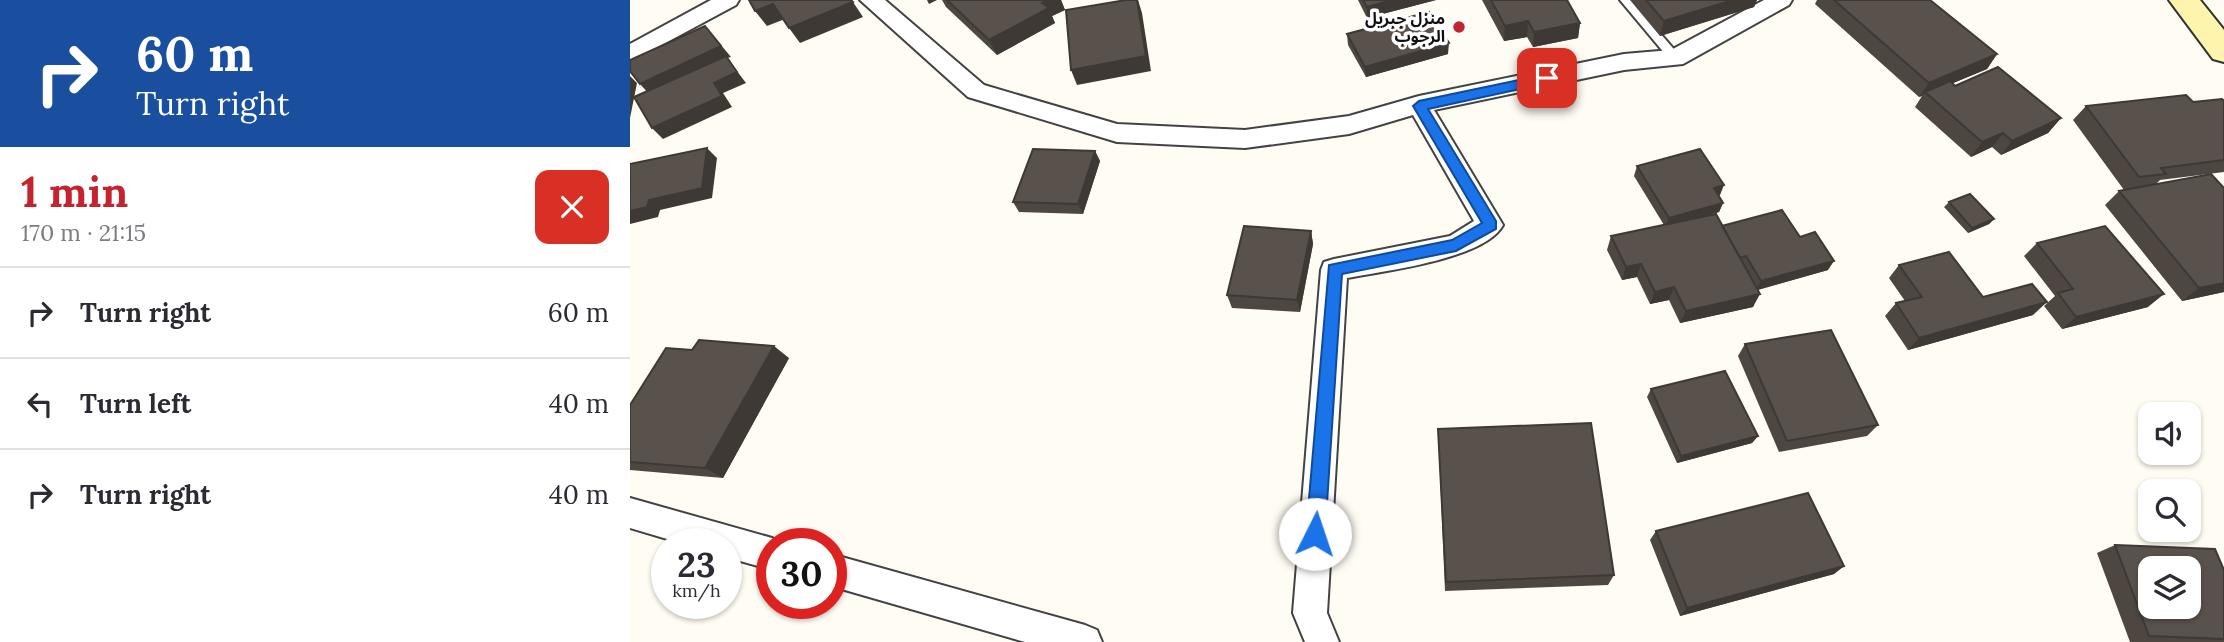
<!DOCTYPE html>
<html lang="en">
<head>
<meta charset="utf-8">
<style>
  body { margin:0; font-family:Lora,"Noto Sans Arabic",serif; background:#f2f2f3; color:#2b2b33; height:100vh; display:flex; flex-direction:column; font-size:26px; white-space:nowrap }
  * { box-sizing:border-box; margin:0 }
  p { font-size:23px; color:#7c7c81 }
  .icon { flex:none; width:38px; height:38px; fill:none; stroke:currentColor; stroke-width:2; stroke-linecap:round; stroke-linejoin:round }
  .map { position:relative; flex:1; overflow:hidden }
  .panel { display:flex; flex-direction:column; background:#fff; width:630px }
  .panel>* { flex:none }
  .guide { background:#1a4fa0; color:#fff; overflow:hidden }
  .fabs { position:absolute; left:1508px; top:402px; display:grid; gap:14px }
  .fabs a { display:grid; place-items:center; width:63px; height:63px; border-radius:14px; background:#fff; box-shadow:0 2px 5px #0004; font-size:35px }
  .speed { position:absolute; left:21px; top:528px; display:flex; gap:14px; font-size:35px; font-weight:700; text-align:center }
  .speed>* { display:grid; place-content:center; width:91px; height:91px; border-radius:50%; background:#fff; box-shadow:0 2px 5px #0004; line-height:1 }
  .speed small { font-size:18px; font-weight:400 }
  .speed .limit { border:10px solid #d22; background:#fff; color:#111 }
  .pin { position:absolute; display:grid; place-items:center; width:60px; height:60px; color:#fff; margin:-30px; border-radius:14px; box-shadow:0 4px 10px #0006 }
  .me { position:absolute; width:77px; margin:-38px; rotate:4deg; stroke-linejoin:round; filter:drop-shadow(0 0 5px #0008) }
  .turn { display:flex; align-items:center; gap:24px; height:147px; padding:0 21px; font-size:32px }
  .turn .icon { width:91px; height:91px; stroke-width:2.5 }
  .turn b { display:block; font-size:49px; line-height:60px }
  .round { display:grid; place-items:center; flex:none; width:74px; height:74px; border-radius:14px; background:#f2f2f3 }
  .summary { display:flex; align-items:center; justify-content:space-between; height:119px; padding:0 21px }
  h1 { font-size:42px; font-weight:700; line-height:52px; color:#c4242f }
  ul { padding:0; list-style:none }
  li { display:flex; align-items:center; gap:21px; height:91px; padding:0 21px; border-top:2px solid #e1e1e2 }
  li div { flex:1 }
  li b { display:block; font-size:26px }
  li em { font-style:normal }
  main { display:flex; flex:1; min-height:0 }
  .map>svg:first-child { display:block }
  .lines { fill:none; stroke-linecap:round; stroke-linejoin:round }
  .lane-casing { stroke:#434343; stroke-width:4 }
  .street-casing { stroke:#434343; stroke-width:4 }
  .secondary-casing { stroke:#323232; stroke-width:4 }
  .lane { fill:#fff; fill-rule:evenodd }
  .street { fill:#fff; fill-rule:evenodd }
  .secondary { fill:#fff4ae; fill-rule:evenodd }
  .wall { fill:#4d4641 }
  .shaded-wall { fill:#3e3935 }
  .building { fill:#59514c; stroke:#3e3935; stroke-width:2; fill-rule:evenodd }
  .route { fill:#1a73e8; stroke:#114b97; stroke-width:2 }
  .poi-dot { fill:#c4242f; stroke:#fff; stroke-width:2.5 }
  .labels { text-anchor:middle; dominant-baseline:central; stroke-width:7; stroke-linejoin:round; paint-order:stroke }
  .far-poi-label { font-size:16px; font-weight:bold; fill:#101010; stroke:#fff; text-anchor:end }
</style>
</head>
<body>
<main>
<section class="panel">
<div class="guide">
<div class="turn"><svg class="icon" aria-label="right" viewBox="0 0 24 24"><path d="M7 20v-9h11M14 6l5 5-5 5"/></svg><div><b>60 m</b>Turn right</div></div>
</div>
<div class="summary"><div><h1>1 min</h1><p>170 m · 21:15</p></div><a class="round" style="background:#d93025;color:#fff"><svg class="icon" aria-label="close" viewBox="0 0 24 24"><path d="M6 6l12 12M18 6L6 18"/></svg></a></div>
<ul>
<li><svg class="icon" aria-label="right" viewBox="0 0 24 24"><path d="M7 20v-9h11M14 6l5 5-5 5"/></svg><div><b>Turn right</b></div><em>60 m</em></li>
<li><svg class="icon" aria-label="left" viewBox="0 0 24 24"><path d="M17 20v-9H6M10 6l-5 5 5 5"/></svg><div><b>Turn left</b></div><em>40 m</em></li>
<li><svg class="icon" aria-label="right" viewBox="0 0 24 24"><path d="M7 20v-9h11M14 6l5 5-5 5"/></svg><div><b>Turn right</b></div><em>40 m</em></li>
</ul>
</section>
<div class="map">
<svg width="1594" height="642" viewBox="0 0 1594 642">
  <rect width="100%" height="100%" fill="#fffcf3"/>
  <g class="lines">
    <defs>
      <path id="lane" d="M990,0H1001L1049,55V61H1041Z"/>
      <path id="street" d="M81,0H109L106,5L0,62V44Z
        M230,0H255L354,85L487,124L615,130L719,116L789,96L994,54L1041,50L1134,0H1162L1159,5L1053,64L994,70L804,110L873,225C855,259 754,271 717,278L697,613L709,642H675L663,613L691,270L694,262L704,259L820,236L844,221L783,115L719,134L615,148L487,142L338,97Z
        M0,498L142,538L154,544H142V570L96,557V544H54L0,528Z
        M201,554L455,625L467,630L472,642H395L201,586Z"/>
      <path id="secondary" d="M1539,0H1570L1594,30V62L1583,59Z"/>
    </defs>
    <!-- lane casing -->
    <use href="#lane" class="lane-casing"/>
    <!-- street casing -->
    <use href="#street" class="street-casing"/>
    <!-- secondary casing -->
    <use href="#secondary" class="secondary-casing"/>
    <!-- lane -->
    <use href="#lane" class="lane"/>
    <!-- street -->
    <use href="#street" class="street"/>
    <!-- secondary -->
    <use href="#secondary" class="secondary"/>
  </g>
  <!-- wall -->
  <path class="wall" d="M312,0H431L435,10L422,16L425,23L367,55L316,7Z
    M728,0H806L737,18Z
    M852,0H937L950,23L948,38L903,47L897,37L874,41Z
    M1000,0H1127L1124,7L1030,36Z
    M1187,0H1300L1367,54L1357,69L1323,83L1325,86L1431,118L1418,133L1371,155L1362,147L1341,157L1285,107L1292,96L1289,97L1185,4Z
    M717,34L818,54L736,77L718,45Z
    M1594,101V172L1530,180L1526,184L1594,292L1552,301L1475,205L1489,191L1494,190L1443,120L1456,106Z
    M465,151L470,161L453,214L389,212L383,202Z
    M1007,166L1090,195L1089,196L1093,203L1089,212L1073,217L1092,226L1170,237L1198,270L1128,290L1123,307L1050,323L1039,300L1020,304L1007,277L992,280L977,250L981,236L1034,225L1004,176Z
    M1319,202L1364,219L1359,224L1338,233L1314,207Z
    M681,231L683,244L670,312L602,308L597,295Z
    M1407,243L1518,307L1432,329L1414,306L1425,296L1394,256Z
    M1269,265L1353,297L1403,315L1278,350L1255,316L1266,303L1275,301L1259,278Z
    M1115,344L1248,425L1237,436L1149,452L1108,356Z
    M159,358L93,478L0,470V405Z
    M1021,389L1128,436L1122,443L1047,463L1017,397Z
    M808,429L984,575L978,585L815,591Z
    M1026,531L1214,566L1204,574L1050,616L1020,540Z
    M1485,545L1594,570V642H1500L1467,553Z"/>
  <!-- shaded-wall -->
  <path class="shaded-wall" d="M297,0H307L299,4Z
    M418,0H431L435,10L422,16L425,23L367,55L359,40Z
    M508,0L512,13L521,71L447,85L441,70Z
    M763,0H806L737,18V7Z
    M1103,0H1127L1124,7L1030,36L1034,21Z
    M223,2L233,17L170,43L159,28Z
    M143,4L155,19L137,26L125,11Z
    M898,21L897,37L874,41L875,26Z
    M950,23L948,38L903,47L904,32Z
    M75,26L101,57L97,58L116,83L93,93L102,107L33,139L22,128L20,95L10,84Z
    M819,43L818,54L736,77L735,67Z
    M1367,54L1357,69L1297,94L1295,92L1292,96L1289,97L1299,83Z
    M0,76L7,83L0,118Z
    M1431,118L1418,133L1371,155L1382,141Z
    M1373,133L1362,147L1341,157L1352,142Z
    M77,148L87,158L82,198L30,210L28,217L0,224V211L19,200Z
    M465,151L470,161L453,214L448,204Z
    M1094,185L1090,195L1080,198L1084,188Z
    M1093,203L1089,212L1035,227L1039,218Z
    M1364,219L1359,224L1338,233L1342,228Z
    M681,231L683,244L670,312L667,300Z
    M1204,261L1198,270L1126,290L1131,281Z
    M1011,264L1007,277L992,280L996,267Z
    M1594,283V292L1552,301L1569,288Z
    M1044,287L1039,300L1020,304L1025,292Z
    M1130,294L1123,307L1050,323L1056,311Z
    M1534,294L1518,307L1432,329L1446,317Z
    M1417,302L1403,315L1278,350L1289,338Z
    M144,346L159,358L93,478L75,468Z
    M1128,436L1122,443L1047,463L1051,456Z
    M1214,566L1204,574L1050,616L1057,608Z"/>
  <!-- building -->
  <path class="building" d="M119,0H221L223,2L159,28L143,4L125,11Z
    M317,0H418L412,3L419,8L359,40Z
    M496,0H507L516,56L441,70L436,10Z
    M733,0H763L737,7Z
    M861,0H937L950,23L904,32L898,21L875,26Z
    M1016,0H1103L1034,21Z
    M1204,0H1300L1367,54L1299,83Z
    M799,12L819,43L735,67L717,34Z
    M75,26L91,46L10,84L0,71V60Z
    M96,56L107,72L84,83L92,96L22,128L4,97Z
    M1368,67L1431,118L1382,141L1373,133L1352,142L1295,92L1320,81L1325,86Z
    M1556,95L1563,102L1592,99L1594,101V160L1531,168L1536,174L1509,177L1456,106Z
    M77,148L72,188L19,200L17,207L0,211V164Z
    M403,149L465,151L448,204L383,202Z
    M1070,149L1094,185L1084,188L1093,203L1039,218L1007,166Z
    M1581,174L1594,188V283L1569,288L1489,191Z
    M1340,194L1364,219L1342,228L1319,202Z
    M1152,210L1170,237L1185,232L1204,261L1131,281L1116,256L1110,258L1092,226Z
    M1086,214L1130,294L1056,311L1044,287L1025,292L1011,264L996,267L981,236Z
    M614,226L681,231L667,300L597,295Z
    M1475,226L1534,294L1446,317L1428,293L1443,289L1407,243Z
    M1319,252L1353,297L1402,284L1417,302L1289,338L1266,303L1292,297L1269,265Z
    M1201,330L1248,425L1157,441L1115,344Z
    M69,340L144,346L75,468L0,462V405L36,348L62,350Z
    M1095,371L1128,436L1051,456L1021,389Z
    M961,423L984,575L816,582L808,429Z
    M1178,493L1214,566L1057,608L1026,531Z
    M1485,545L1585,549L1594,570V639L1519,636ZM1521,569H1559V607H1521Z"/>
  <!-- route -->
  <path class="route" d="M917,74L922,75V82L798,109L866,221V229L826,251L712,274L695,534L692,540L685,543L679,540L676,534L699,265L822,240L852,223L783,106L789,101Z"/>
  <!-- markers -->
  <circle class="poi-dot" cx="829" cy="27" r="7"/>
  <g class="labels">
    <!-- far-poi labels -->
    <g class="far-poi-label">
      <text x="815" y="18">منزل جبريل<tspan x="815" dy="18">الرجوب</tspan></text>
    </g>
  </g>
</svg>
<div class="fabs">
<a><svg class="icon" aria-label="sound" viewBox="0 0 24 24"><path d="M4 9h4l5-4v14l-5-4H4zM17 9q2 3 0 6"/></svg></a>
<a><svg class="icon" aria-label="search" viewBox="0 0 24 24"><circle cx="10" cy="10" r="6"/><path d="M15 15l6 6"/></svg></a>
<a><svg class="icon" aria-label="layers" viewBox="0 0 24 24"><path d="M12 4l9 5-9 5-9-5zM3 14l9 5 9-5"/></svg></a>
</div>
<div class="speed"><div>23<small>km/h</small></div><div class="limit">30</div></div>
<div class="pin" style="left:917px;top:78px;background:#d93025"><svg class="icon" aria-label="arrive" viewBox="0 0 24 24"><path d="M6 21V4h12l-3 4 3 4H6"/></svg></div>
<svg class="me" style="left:685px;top:534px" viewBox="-20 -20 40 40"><circle r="19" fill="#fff"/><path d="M0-13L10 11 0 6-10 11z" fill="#1a73e8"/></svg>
</div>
</main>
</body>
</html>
